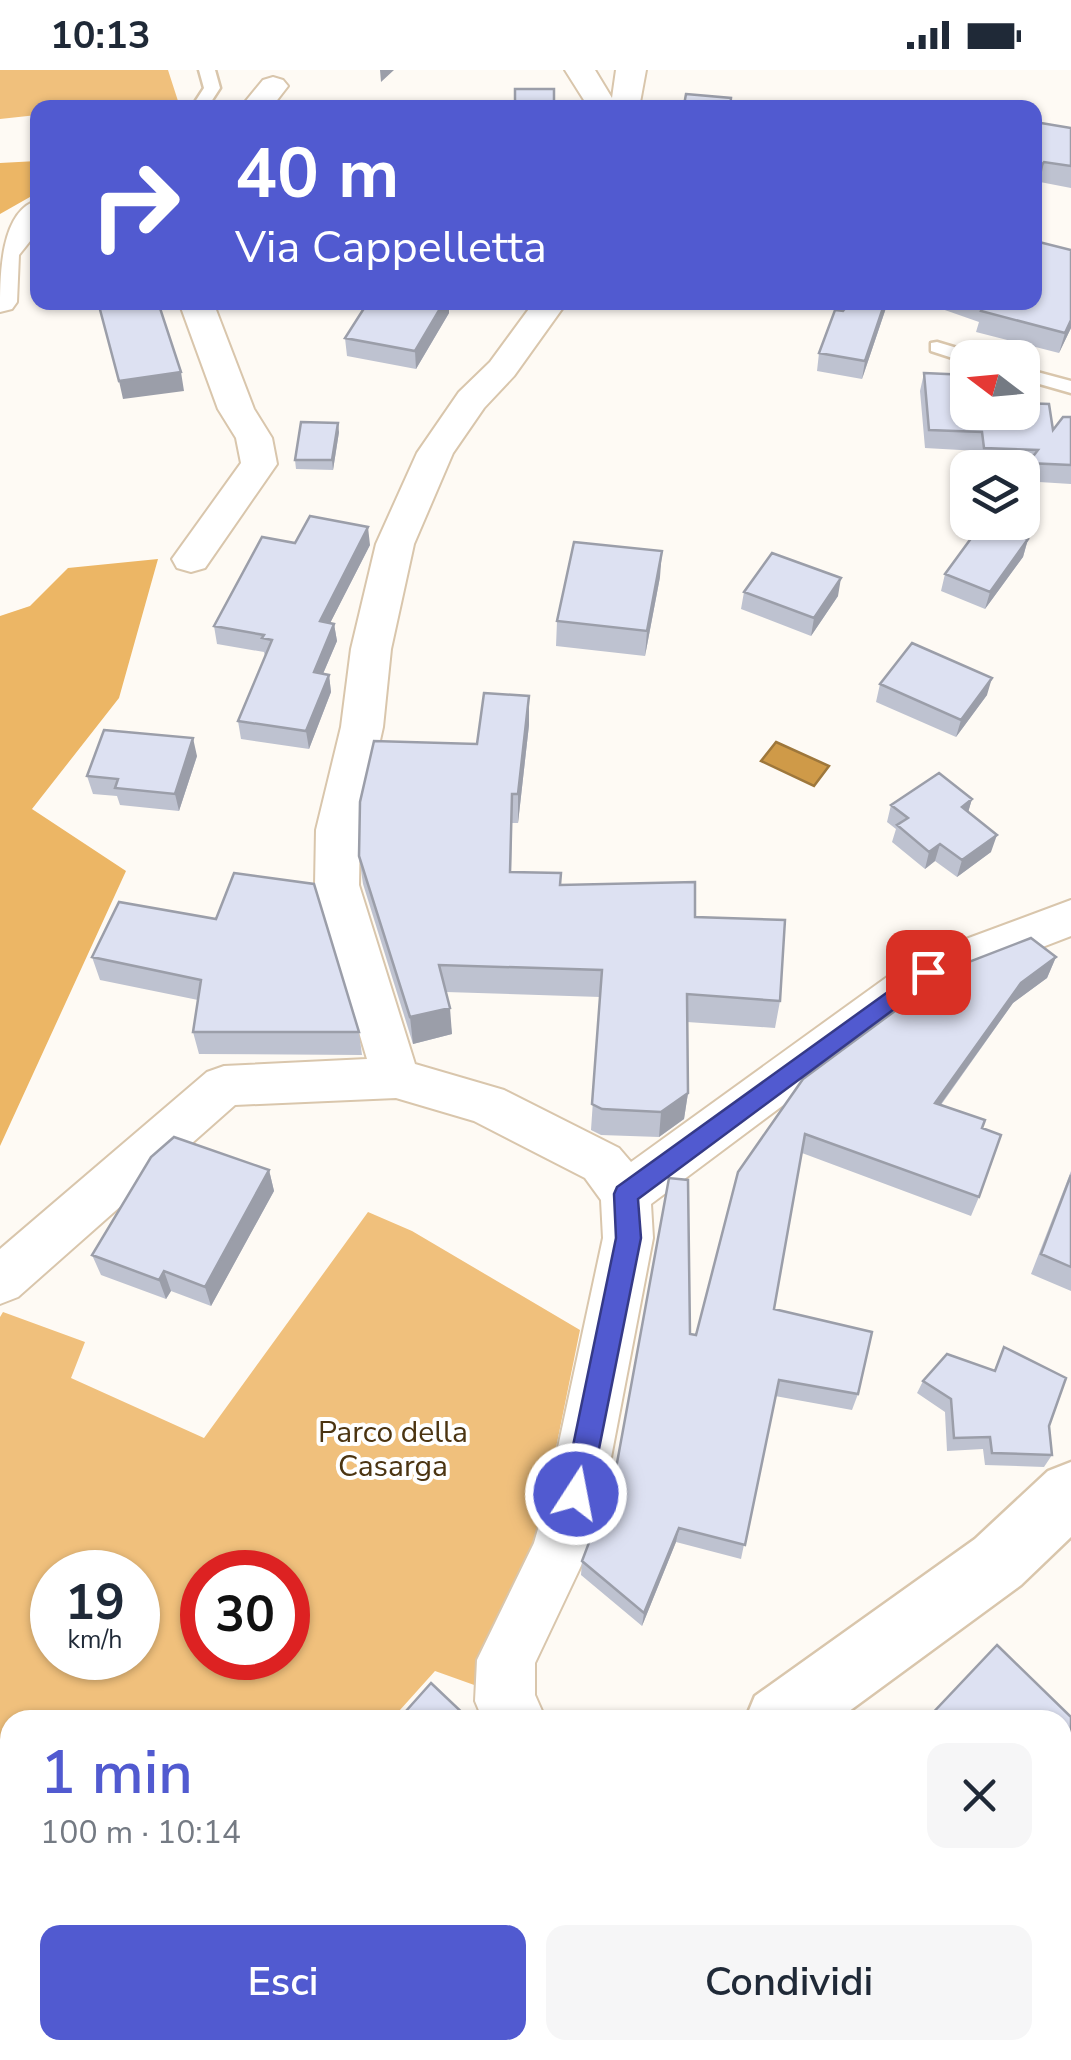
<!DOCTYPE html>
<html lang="it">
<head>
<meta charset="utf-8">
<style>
  body { margin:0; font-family:"Nunito Sans",sans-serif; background:#f6f6f7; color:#1f2937; height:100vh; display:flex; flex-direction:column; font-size:38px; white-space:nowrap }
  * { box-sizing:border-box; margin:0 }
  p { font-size:32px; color:#747a83 }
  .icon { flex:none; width:55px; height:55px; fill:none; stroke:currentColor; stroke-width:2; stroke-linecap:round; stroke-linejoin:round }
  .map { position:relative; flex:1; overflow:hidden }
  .drawer { position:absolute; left:0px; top:1640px; width:1072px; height:350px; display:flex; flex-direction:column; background:#fff; border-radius:30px 30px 0 0; box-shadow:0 2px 8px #0004 }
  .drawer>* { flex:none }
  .banner { position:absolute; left:30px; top:30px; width:1012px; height:210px; border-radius:20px; box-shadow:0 2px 8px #0004; background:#515ad0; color:#fff; overflow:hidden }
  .needle { width:65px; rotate:286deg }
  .tools { position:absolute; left:950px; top:270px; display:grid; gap:20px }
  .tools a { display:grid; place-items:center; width:90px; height:90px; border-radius:20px; background:#fff; box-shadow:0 2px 8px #0004; font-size:50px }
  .speed { position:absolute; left:30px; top:1480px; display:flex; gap:20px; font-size:50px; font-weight:700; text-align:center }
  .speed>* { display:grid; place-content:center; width:130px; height:130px; border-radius:50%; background:#fff; box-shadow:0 2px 8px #0004; line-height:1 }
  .speed small { font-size:25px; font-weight:400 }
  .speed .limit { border:15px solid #d22; background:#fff; color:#111 }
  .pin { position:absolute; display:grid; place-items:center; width:85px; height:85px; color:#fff; margin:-42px; border-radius:20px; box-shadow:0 5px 15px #0006 }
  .me { position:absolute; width:110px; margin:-55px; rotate:11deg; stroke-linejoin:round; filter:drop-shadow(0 0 8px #0008) }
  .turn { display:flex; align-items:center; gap:35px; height:210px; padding:0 40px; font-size:45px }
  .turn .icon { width:130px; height:130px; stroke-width:2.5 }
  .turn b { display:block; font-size:70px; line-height:85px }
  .round { display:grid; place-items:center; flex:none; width:105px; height:105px; border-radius:20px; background:#f6f6f7 }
  .summary { display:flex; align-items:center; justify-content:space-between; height:170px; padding:0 40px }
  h1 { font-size:60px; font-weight:600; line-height:75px; color:#515ad0 }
  .primary-button { display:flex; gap:20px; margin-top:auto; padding:20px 40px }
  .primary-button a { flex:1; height:115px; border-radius:20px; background:#515ad0; color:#fff; font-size:40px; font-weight:600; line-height:115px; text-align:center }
  .primary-button a+a { background:#f6f6f7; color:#1f2937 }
  .status { display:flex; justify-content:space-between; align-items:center; height:70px; padding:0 50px; background:#fff; direction:ltr }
  .status svg { height:28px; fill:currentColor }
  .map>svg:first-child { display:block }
  .green { fill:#f0c07c; fill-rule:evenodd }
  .forest { fill:#ecb665 }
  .water { fill:#cf9a48; stroke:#9e773b; stroke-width:2.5 }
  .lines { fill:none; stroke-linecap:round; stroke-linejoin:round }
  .service-casing { stroke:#d9c6ac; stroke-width:5 }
  .minor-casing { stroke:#d9c6ac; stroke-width:4 }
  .tertiary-casing { stroke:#d9c6ac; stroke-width:5 }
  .service { fill:#fff; fill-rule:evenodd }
  .minor { fill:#fff; fill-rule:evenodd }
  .tertiary { fill:#fff; fill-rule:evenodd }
  .wall { fill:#bec2d0 }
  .shaded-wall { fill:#9b9ea9 }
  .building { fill:#dde1f2; stroke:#9b9ea9; stroke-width:2.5 }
  .route { fill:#515ad0; stroke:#353a87; stroke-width:2.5 }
  .labels { text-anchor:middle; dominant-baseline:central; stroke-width:8; stroke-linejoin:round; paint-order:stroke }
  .park-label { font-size:30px; fill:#4b3411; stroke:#fff }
</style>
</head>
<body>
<div class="status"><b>10:13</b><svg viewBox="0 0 49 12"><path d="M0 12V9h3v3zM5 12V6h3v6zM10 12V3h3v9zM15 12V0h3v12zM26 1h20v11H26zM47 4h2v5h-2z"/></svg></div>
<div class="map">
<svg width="1071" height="1990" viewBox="0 0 1071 1990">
  <rect width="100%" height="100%" fill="#fefaf4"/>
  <!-- green -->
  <path class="green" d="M0,0H168L178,31L114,38H38L37,45L0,49Z
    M368,1142L412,1161L580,1260L536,1476L477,1616L435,1601L391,1650H10V1980H294L288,1990H0V1247L3,1242L85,1272L71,1308L204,1368ZM52,1502H138V1588H52ZM202,1502H288V1588H202Z"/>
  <!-- forest -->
  <path class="forest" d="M37,91V123L0,144V93Z
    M158,489L119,628L32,739L126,801L0,1076V546L30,536L68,498Z"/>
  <!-- water -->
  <path class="water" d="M776,672L829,696L814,716L761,691Z"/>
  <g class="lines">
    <defs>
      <path id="service" d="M199,0H215L220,18L207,38H191L204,18Z
        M937,272L977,284L980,288H968V293L931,281V273Z
        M1022,298L1071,311V323L1022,309Z"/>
      <path id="minor" d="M565,0H595L612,28L616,0H646L639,38H589Z
        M273,7L283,10L288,16L271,38H240L263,10Z
        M38,130V161L19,185L17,232L12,239L0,242C0,205 0,141 38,130Z
        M179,232H213L254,339L272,368L277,394L205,498L191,502L177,498L172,489L241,393L236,368L218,339Z
        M534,232H567L514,306L484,338L453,383L414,474L391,579L383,657L360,760L359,815L415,994L504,1020L619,1078L631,1092L912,889L1071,830V866L944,915L651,1134L653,1168L604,1424L588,1481L535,1593V1625L546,1650H483L475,1631L477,1590L534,1473L548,1424L603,1168L601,1130L585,1108L474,1051L396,1028L235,1035L18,1227L0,1234V1179L207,1002L224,996L367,989L315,815L316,760L341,657L351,579L376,474L417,383L459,322L490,292Z
        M648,1980H721L725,1990H652Z"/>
      <path id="tertiary" d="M1071,1392V1467L1021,1515L837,1650H745L755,1626L975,1469L1048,1401Z
        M538,1980H614L613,1990H537Z"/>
    </defs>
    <!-- service casing -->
    <use href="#service" class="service-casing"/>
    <!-- minor casing -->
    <use href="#minor" class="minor-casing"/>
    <!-- tertiary casing -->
    <use href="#tertiary" class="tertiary-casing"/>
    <!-- service -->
    <use href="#service" class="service"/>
    <!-- minor -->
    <use href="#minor" class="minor"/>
    <!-- tertiary -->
    <use href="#tertiary" class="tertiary"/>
  </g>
  <!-- wall -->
  <path class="wall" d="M1035,52L1071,58V118L1040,112Z
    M1071,180V258L1059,283L976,262L979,252L922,232H1035Z
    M368,232H449V243L416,299L347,286L345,268Z
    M850,232H888L862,309L817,301L819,283Z
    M924,303L968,342L1053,360L1071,347V414L1023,411L1027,398L979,396L978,381L925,378L920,321Z
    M339,362L333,400L296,399L295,390Z
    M1028,469L1023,487L985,539L941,521L945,504Z
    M295,473L370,475L330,553L334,554L337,571L323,604L329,605L331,622L309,679L241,669L238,651L265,586L264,582L217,574L214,556Z
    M660,507L645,586L556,576L557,551Z
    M744,522L838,526L811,566L741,539Z
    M880,614L987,625L956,667L876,632Z
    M529,655L518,753H512L511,802L695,847L780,931L775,958L687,952L688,1023L684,1049L659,1067L601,1065L591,1060L600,927L446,922L452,964L413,974L363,814L359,786L477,674Z
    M197,686L179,741L120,735L117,726L93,724L87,706Z
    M972,729L968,742L991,782L957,807L935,791L925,799L892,772L896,759L887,752L891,735Z
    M216,849L359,962L362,985L199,984L193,962L198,930L100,910L92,887Z
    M1056,887L1047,908L1013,933L941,1035L982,1058L979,1127L971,1146L802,1083L774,1239L858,1324L852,1340L775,1326L741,1489L676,1472L642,1556L581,1505L582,1491L690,1264L696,1265L738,1102Z
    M269,1100L274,1121L211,1236L171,1221L166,1229L101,1205L92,1185Z
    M1071,1101V1221L1031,1204Z
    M1004,1277L1049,1356L1052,1385L1044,1397L985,1395L983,1379L947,1381L945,1342L917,1323L923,1311L994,1301Z
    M997,1575L1071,1647V1798L1062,1804V1650H926Z
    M723,1980H1062L1071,1990H731Z"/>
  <!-- shaded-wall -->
  <path class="shaded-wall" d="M380,0H394L381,12Z
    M1044,92L1040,112L1035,117V103Z
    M444,232H449V243L416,299L415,281Z
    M885,232H888L862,309L865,291Z
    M1071,250V258L1059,283L1065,263Z
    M181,302L184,321L123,329L119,311Z
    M338,353L339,362L333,400L332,390Z
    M368,457L370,475L322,569L320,551Z
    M1028,469L1023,487L985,539L990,522Z
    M662,481L660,507L645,586L647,561Z
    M841,508L838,526L811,566L814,548Z
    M334,554L337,571L316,620L314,602Z
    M329,605L331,622L309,679L306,661Z
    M992,608L987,625L956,667L961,650Z
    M529,626V655L518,753V724Z
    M193,668L197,686L179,741L175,724Z
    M972,729L967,746L962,737Z
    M997,765L991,782L957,807L962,790Z
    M940,774L935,791L925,799L929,782Z
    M1056,887L1047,908L1013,933L928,1052L935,1033L1021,913Z
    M450,938L452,964L413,974L410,947Z
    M688,1023L684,1049L659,1067L661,1042Z
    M269,1100L274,1121L211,1236L205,1217Z
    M164,1201L171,1221L166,1229L159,1210Z
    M679,1458L676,1472L642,1556L644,1543Z"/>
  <!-- building -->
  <path class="building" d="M515,19H554V38H515Z
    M686,24L731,28L730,38H660L661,33L684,35Z
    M1035,52L1071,58V96L1044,92L1035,103Z
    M1035,171L1071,180V250L1065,263L981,241L986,232H1035Z
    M98,232H158L181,302L119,311Z
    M368,232H444L415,281L345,268Z
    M850,232H885L865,291L819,283L835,240L843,241Z
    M924,303L968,305V342H1022V333L1049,334L1053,360L1063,347H1071V395L1028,393L1038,380L984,378L982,362L929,360Z
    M301,352L338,353L332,390H295Z
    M310,446L368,457L320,551L334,554L314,602L329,605L306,661L238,651L272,570L262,568L264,565L214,556L262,467L295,473Z
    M983,452L1028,469L990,522L945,504Z
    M574,472L662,481L647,561L557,551Z
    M772,483L841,508L814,548L744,522Z
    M912,573L992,608L961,650L880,614Z
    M484,623L529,626L518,724H512L510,802L561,803L560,815L695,812V847L785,850L780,931L687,924L688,1023L661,1042L602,1039L592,1034L602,900L439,895L450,938L410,947L359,786L360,732L374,671L477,674Z
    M104,660L193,668L175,724L115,718L118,709L87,706Z
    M939,703L972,729L962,737L997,765L962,790L940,774L929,782L897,755L908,748L891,735Z
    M234,803L314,814L359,962H193L201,910L92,887L119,832L216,849Z
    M1031,868L1056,887L1021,913L935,1033L985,1050L982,1058L1001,1065L979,1127L805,1064L774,1239L872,1262L858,1324L779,1310L745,1475L679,1458L644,1543L582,1491L615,1404L669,1108L688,1110L690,1264L696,1265L738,1102L803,1009L953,898Z
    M174,1067L269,1100L205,1217L164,1201L159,1210L92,1185L151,1087Z
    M1071,1105V1197L1041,1184Z
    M1004,1277L1066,1308L1049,1356L1052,1385L992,1383L990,1367L954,1368L951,1329L923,1311L947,1284L995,1301Z
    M997,1575L1071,1647V1794L1062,1786V1650H929L928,1648Z
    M431,1613L470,1650H398Z
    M1066,1818L1071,1822V1990H741L734,1980H1062V1821Z
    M316,1980H329L333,1990H310Z"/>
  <!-- route -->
  <path class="route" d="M928,893L936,895L939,902L936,908L638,1129L641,1168L590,1424L586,1433L576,1437L567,1433L563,1424L616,1168L614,1124L617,1117Z"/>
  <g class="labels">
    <!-- park labels -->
    <g class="park-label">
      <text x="393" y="1362">Parco della<tspan x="393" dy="34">Casarga</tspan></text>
    </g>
  </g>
</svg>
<div class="tools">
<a><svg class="needle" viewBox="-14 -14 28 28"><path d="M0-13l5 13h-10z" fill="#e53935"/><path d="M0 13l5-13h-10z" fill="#747a83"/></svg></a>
<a><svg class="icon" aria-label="layers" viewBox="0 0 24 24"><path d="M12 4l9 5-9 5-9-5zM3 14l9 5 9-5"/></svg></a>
</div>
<div class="speed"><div>19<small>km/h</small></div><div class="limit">30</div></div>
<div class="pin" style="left:928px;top:902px;background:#d93025"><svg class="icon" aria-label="arrive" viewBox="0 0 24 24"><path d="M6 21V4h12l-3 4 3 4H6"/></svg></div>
<svg class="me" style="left:576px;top:1424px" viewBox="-20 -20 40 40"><circle r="17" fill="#515ad0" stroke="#fff" stroke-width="3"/><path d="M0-11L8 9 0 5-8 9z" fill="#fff"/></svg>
<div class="banner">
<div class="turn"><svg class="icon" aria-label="right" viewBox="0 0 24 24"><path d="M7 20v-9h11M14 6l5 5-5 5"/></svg><div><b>40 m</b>Via Cappelletta</div></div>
</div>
<section class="drawer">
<div class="summary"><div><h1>1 min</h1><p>100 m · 10:14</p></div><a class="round"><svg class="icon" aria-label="close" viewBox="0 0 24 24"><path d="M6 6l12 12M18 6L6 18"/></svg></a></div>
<div class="primary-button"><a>Esci</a><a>Condividi</a></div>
</section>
</div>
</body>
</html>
